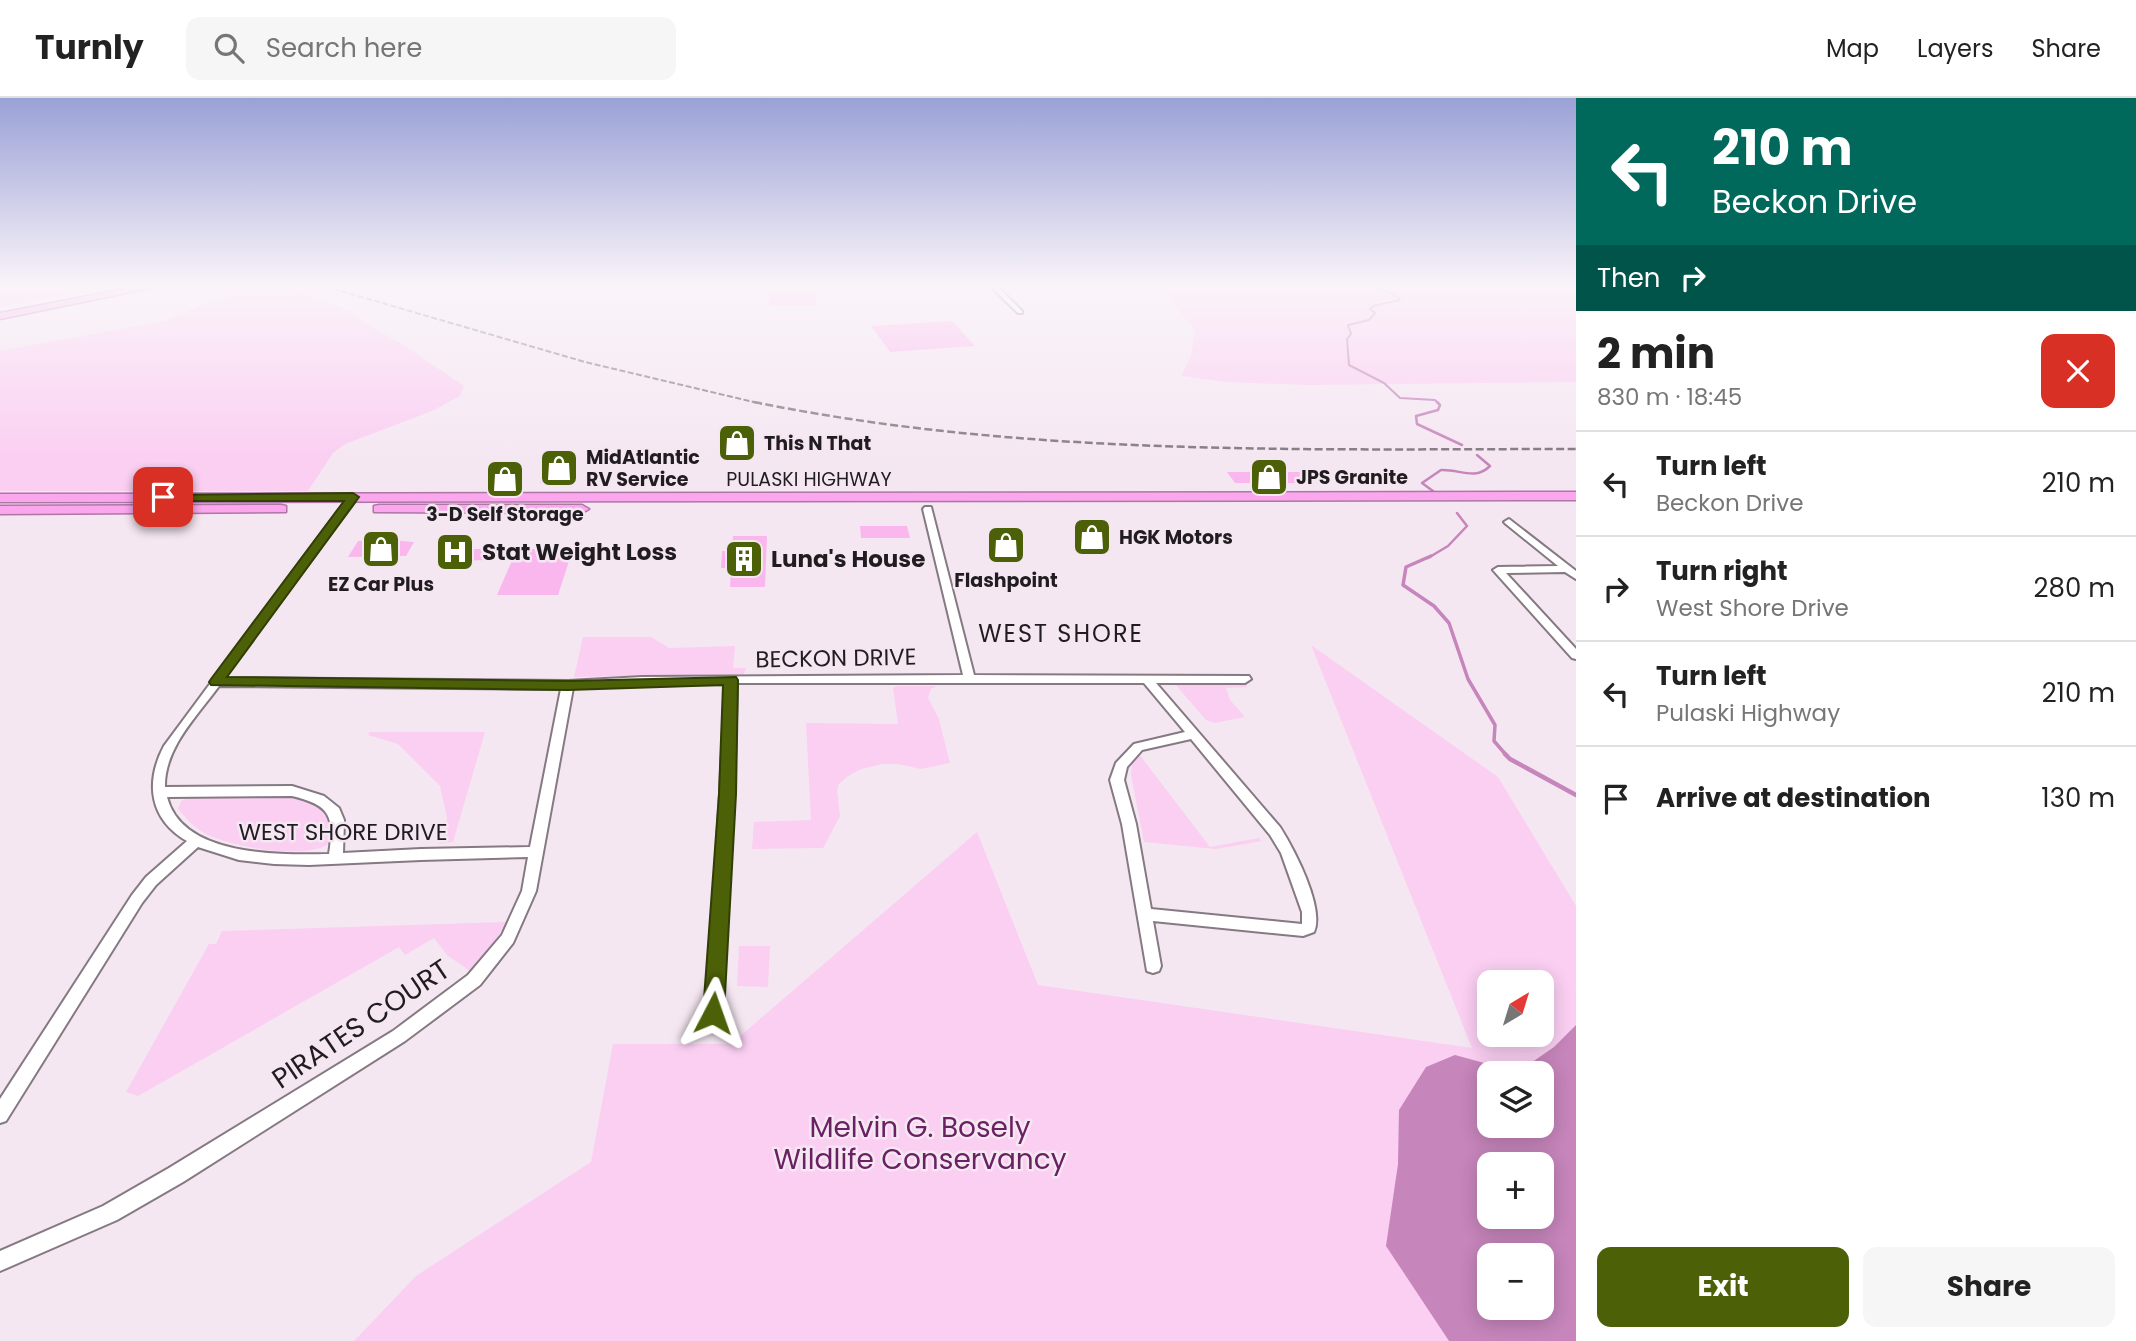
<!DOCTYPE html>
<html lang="en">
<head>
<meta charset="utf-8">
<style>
  body { margin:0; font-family:Poppins,sans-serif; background:#f6f6f6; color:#222; height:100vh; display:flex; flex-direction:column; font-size:26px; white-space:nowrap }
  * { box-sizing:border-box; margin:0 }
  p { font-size:23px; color:#767676 }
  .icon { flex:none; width:38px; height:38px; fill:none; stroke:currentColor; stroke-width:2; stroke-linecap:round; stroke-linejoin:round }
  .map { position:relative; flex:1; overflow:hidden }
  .drawer { display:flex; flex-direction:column; background:#fff; width:560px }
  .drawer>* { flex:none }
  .banner { background:#00695c; color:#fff; overflow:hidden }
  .needle { width:46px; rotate:38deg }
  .fabs { position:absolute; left:1477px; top:872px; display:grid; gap:14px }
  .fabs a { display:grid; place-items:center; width:77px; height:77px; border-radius:14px; background:#fff; box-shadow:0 4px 18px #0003; font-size:35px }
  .pin { position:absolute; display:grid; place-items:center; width:60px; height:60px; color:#fff; margin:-30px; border-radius:14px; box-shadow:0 4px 10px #0006 }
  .me { position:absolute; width:77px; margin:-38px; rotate:4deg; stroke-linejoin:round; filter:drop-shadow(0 0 5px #0008) }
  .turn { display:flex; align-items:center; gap:24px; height:147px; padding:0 21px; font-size:32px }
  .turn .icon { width:91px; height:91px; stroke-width:2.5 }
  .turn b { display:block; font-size:49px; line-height:60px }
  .then { display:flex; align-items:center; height:66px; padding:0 21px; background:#0003; gap:14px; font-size:26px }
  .round { display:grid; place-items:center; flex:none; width:74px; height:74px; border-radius:14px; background:#f6f6f6 }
  .summary { display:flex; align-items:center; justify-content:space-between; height:119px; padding:0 21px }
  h1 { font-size:42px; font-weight:700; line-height:52px }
  .cta { display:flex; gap:14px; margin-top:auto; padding:14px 21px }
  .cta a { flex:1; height:80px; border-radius:14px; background:#4c6008; color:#fff; font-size:28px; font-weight:700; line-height:80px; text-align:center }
  .cta a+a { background:#f6f6f6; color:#222 }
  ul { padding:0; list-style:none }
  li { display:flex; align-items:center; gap:21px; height:105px; padding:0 21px; border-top:2px solid #e0e0e0 }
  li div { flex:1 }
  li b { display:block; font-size:26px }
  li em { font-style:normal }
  header { display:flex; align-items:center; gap:42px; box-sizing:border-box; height:98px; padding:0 35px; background:#fff; border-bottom:2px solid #e0e0e0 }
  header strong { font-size:33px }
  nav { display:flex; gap:38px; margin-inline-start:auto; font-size:24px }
  .search { width:490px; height:63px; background:#f6f6f6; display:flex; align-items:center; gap:18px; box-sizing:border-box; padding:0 24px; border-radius:14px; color:#767676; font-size:26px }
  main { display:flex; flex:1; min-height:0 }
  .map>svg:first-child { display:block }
  .green { fill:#facff2; fill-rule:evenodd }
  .water { fill:#c685bb; fill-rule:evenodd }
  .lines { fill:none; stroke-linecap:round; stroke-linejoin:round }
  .stream-far3 { stroke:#c685bb; stroke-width:2 }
  .stream-far2 { stroke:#c685bb; stroke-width:2.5 }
  .stream-far1 { stroke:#c685bb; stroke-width:3.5 }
  .stream { stroke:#c685bb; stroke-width:4.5 }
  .building { fill:#fab7ee }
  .minor-casing { stroke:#857982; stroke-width:4 }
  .highway-casing { stroke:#ae76a5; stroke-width:3 }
  .minor { fill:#fff; fill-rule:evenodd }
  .highway { fill:#faa7ed; fill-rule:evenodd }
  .rail-far1 { stroke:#827980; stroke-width:2; stroke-dasharray:6 2.5; stroke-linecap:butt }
  .rail { stroke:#827980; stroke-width:2.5; stroke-dasharray:8 3.5; stroke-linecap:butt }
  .route { fill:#4c6008; stroke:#313e05; stroke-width:2 }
  .labels { text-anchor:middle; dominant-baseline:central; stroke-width:5; stroke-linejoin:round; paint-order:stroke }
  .far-poi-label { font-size:19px; font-weight:bold; fill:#211c20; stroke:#f5e7f2; text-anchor:start }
  .far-street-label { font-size:19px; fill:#211c20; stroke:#f5e7f2 }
  .poi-label { font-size:23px; font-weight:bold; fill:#211c20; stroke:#f5e7f2; text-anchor:start }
  .street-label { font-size:23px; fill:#211c20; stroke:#f5e7f2 }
  .neighbourhood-label { font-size:24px; letter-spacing:2px; fill:#211c20; stroke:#f5e7f2 }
  .near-street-label { font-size:28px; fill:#211c20; stroke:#f5e7f2 }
  .near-park-label { font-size:28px; fill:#6c2064; stroke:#f5e7f2 }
</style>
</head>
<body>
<header>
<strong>Turnly</strong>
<div class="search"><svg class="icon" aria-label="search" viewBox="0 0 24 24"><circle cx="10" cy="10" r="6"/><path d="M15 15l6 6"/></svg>Search here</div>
<nav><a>Map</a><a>Layers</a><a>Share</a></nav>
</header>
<main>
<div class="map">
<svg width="1576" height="1243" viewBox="0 0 1576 1243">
  <rect width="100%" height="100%" fill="#f5e7f2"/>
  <!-- green -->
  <path class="green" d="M0,186H123L0,209Z
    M1151,186H1576V284L1309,287L1226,284L1181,278L1191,259L1195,232L1161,192Z
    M303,195L353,214L364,225L402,246L464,288L460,298L432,313L345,346L333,355L308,393H0V253L165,223L219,200Z
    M583,539H651L669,550L735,548L733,570H746L744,576L574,579Z
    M1311,547L1498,679L1576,808V1243H354L416,1178L591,1064L613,946H731L977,734L1038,887L1472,950ZM1489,884H1542V936H1489ZM1489,975H1542V1027H1489ZM1489,1066H1542V1118H1489ZM1489,1157H1542V1209H1489Z
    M1175,586H1246L1247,589L1226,590L1230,602L1245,619L1215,625L1206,622Z
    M897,588H937L931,591L928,600L939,621L950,665L921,671L898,666H883L861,671L848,678L839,686L837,692L840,718L823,750L752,751L754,724L811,722L806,625L898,626L893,590Z
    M370,634H485L453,744L439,746L447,720L440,688L398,646L368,637Z
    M1139,656L1210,749L1259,740L1262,743L1216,751L1144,744L1131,677L1132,666Z
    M195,697H289L319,705L331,718L333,743C310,764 232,749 206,736C194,730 186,720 178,711L181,703Z
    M506,824L493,847L470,873L447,857L434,840L405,857L399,849L138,998L126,994L209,846H216L222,833Z
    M739,848H770L768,889L737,888Z"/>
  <!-- water -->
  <path class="water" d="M1576,927V1243H1449L1386,1148L1398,1066L1399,1012L1426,969L1455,957L1506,971L1528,967L1554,949ZM1489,975H1542V1027H1489ZM1489,1066H1542V1118H1489ZM1489,1157H1542V1209H1489Z"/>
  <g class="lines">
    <!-- stream-far3 -->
    <path class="stream-far3" d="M1377,186L1378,191L1394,196L1400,202L1373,208L1370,211L1375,215L1369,222L1348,227L1351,236L1347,241L1349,267L1384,285L1400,300L1435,302L1439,306"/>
    <!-- stream-far2 -->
    <path class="stream-far2" d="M1437,304L1440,307L1438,312L1416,318L1417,326L1462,347
      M1437,396L1422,385L1441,372C1460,371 1475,383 1490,368L1477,357
      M1428,460L1448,448L1467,428L1457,415"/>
    <!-- stream-far1 -->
    <path class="stream-far1" d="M1431,458L1406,469L1403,487L1434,508L1449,525L1468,581L1495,627L1494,643L1507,658"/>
    <!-- stream -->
    <path class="stream" d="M1505,656L1510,661L1576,697"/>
  </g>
  <!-- building -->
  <path class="building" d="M769,190L816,191V208H769Z
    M952,223L975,248L890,254L871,228Z
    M552,361H566L563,367H570L565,383L540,385Z
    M1227,374H1302L1312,385H1235Z
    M860,428H907L910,440H861Z
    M733,438H767L765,489H730L731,470H721L722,453H732Z
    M358,443L390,442L414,444L406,458L348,459Z
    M451,451H494L490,462L446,463Z
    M517,451H556L554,457H571L558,497H497Z"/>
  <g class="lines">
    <defs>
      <path id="minor" d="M988,186H995L1022,213V215H1018Z
        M353,396L358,399L224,580L568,583L642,579L963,577L923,411L925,409H931L974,577L1249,578L1251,581L1245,585H1156L1280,729C1294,751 1325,810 1314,834L1303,838L1153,823L1161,868L1159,873L1153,875L1147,873L1122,726L1110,682L1116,665L1134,646L1185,634L1144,585H737L734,696L722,915L720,920L714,922L708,920L706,915L720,696L725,586L642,587L573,590L536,793L513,845L480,887L405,943L183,1084L117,1122L0,1173V1153L103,1108L169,1070L393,933L468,877L502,837L522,793L528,759L421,762L309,767L274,766L239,762L198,749L156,787L142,805L6,1023L0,1025V1001L132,797L146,779L187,743C149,721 145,684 164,648L350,397ZM219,588L561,591L530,749L421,751L343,755L344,722L339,710L324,698L292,688L165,689C164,650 198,617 219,588ZM1191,641L1270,737L1281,755L1302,814V826L1151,811L1136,726L1124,682L1127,669L1142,652ZM292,698C330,707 335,718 329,756C280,757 182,759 167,699Z
        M1509,421L1576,473V481L1565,474L1506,475L1576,551V561L1572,560L1493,472L1498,469L1558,468L1506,426L1504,424Z"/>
      <path id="highway" d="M150,186H170L0,221V215Z
        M1576,394V402L0,404V396Z
        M281,407L286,408V414L0,416V408Z
        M379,407H582L589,411L582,415L374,414V408Z"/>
    </defs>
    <!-- minor casing -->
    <use href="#minor" class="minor-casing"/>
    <!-- highway casing -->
    <use href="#highway" class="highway-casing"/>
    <!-- minor -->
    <use href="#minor" class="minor"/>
    <!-- highway -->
    <use href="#highway" class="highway"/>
    <!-- rail-far1 -->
    <path class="rail-far1" d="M317,186L585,264L762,306"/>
    <!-- rail -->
    <path class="rail" d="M754,304C1024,359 1301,351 1576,351"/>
  </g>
  <!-- sky -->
  <linearGradient id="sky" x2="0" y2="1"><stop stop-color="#9aa1d6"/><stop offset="0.52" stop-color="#faf4f9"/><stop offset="1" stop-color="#faf4f9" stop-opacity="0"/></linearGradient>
  <rect width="1576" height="360" fill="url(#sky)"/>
  <!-- route -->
  <path class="route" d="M353,395L359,399L227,579L568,583L736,579L738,582L736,696L724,915L721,921L713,924L706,921L703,915L719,696L723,587L568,592L211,587L209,584L211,581L344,403H163L157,399L159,397Z"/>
  <!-- icons -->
  <defs>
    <symbol id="shop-square" viewBox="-11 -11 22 22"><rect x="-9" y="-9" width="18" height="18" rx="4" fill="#4c6008" stroke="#f5e7f2"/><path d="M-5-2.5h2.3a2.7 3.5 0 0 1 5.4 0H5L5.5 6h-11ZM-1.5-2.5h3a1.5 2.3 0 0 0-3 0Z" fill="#fff"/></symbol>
    <symbol id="hospital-square" viewBox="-11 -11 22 22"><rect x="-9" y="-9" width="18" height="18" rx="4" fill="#4c6008" stroke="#f5e7f2"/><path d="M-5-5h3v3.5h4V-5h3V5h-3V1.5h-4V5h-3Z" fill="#fff"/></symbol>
    <symbol id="building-square" viewBox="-11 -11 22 22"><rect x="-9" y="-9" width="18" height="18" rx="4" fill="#4c6008" stroke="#f5e7f2"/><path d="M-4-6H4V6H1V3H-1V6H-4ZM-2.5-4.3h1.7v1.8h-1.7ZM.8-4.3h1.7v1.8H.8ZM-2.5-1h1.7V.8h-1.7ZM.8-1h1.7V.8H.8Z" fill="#fff"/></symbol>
  </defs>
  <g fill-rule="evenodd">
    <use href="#shop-square" x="715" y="323" width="44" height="44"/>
    <use href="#shop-square" x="537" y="348" width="44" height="44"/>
    <use href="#shop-square" x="1247" y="357" width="44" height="44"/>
    <use href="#shop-square" x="483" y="359" width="44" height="44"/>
    <use href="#shop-square" x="1070" y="417" width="44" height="44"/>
    <use href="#shop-square" x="984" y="425" width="44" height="44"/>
    <use href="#shop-square" x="359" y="429" width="44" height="44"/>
    <use href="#hospital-square" x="433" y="432" width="44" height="44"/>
    <use href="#building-square" x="722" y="439" width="44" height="44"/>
  </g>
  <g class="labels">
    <!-- far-poi labels -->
    <g class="far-poi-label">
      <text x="764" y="345">This N That</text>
      <text x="586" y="359">MidAtlantic<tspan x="586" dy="22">RV Service</tspan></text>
      <text x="1296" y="379">JPS Granite</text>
      <text x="505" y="416" text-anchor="middle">3-D Self Storage</text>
      <text x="1119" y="439">HGK Motors</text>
      <text x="1006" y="482" text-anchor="middle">Flashpoint</text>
      <text x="381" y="486" text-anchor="middle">EZ Car Plus</text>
    </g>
    <!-- far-street labels -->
    <g class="far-street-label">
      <text x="809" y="381">PULASKI HIGHWAY</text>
    </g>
    <!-- poi labels -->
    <g class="poi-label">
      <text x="482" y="454">Stat Weight Loss</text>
      <text x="771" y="461">Luna's House</text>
    </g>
    <!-- street labels -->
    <g class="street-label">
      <text transform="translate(836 560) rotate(-1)">BECKON DRIVE</text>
      <text x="343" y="734">WEST SHORE DRIVE</text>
    </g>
    <!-- neighbourhood labels -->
    <g class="neighbourhood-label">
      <text x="1061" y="535">WEST SHORE</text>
    </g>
    <!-- near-street labels -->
    <g class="near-street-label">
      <text transform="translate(361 926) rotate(-34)">PIRATES COURT</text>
    </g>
    <!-- near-park labels -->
    <g class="near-park-label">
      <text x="920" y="1029">Melvin G. Bosely<tspan x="920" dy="32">Wildlife Conservancy</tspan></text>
    </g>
  </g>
</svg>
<div class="fabs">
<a><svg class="needle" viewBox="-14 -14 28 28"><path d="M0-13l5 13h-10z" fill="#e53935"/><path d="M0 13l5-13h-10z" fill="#767676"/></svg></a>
<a><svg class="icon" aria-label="layers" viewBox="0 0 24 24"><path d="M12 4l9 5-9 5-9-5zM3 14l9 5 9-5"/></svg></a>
<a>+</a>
<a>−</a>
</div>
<div class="pin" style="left:163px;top:399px;background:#d93025"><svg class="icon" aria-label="arrive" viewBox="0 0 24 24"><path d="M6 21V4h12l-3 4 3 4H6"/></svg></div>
<svg class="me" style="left:713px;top:915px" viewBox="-20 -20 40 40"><path d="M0-17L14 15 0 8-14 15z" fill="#4c6008" stroke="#fff" stroke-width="4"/></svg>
</div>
<section class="drawer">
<div class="banner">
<div class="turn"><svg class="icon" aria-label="left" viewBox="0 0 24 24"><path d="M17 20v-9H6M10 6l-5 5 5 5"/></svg><div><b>210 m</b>Beckon Drive</div></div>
<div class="then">Then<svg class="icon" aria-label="right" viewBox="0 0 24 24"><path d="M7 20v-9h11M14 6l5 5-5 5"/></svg></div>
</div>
<div class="summary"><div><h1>2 min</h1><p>830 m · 18:45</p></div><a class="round" style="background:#d93025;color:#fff"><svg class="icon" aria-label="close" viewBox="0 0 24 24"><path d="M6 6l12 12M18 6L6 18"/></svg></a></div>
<ul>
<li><svg class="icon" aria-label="left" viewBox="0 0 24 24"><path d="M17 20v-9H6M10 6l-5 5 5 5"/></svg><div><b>Turn left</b><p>Beckon Drive</p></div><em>210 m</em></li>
<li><svg class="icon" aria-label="right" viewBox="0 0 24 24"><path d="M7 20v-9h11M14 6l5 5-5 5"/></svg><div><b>Turn right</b><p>West Shore Drive</p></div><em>280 m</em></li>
<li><svg class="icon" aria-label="left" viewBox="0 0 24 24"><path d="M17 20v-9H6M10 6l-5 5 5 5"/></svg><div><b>Turn left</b><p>Pulaski Highway</p></div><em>210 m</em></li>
<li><svg class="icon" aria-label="arrive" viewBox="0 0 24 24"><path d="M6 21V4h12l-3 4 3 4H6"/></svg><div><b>Arrive at destination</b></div><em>130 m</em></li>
</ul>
<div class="cta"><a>Exit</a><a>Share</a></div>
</section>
</main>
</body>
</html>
